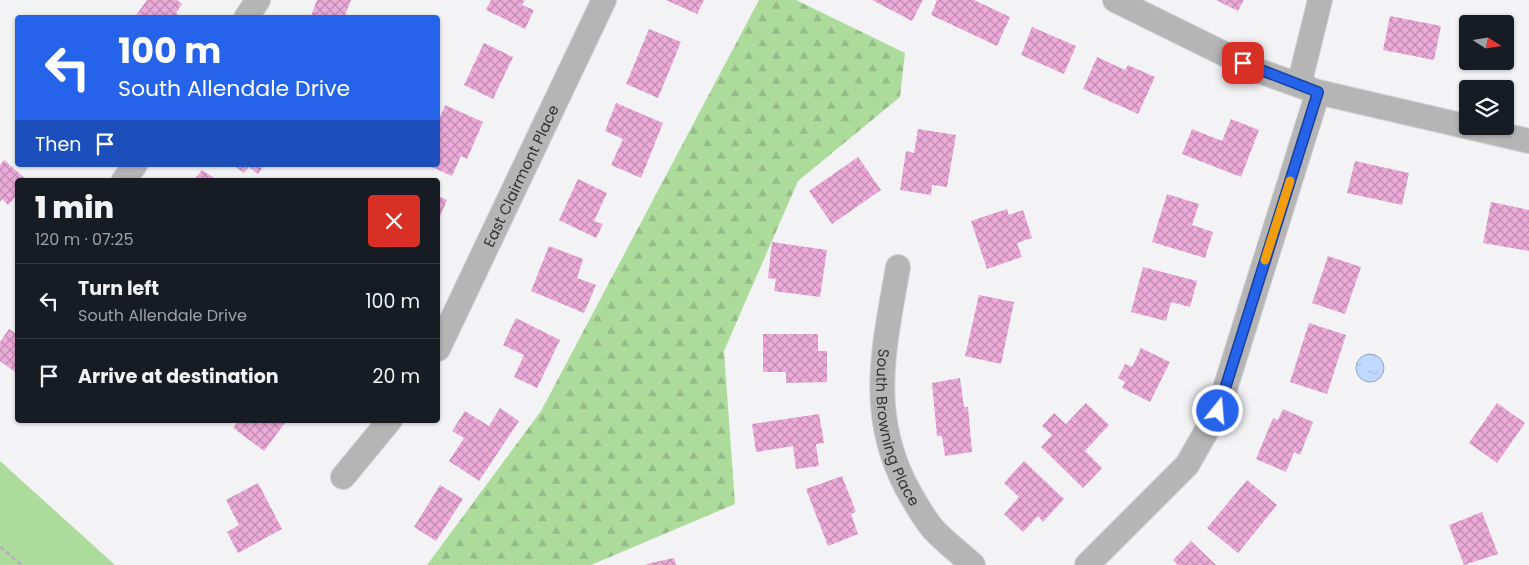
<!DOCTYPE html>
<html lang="en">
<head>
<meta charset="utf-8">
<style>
  body { margin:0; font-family:Poppins,sans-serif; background:#242831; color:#f1f3f6; height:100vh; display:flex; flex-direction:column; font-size:19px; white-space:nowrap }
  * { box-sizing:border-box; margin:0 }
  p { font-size:16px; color:#9ea1a6 }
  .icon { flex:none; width:28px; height:28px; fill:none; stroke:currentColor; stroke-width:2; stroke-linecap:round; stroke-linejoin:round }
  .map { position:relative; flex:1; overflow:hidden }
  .sheet { position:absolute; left:15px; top:178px; width:425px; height:245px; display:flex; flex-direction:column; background:#171b24; border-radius:5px; box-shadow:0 1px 4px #0004 }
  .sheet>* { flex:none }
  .banner { position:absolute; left:15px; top:15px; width:425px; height:152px; border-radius:5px; box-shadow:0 1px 4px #0004; background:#2563eb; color:#fff; overflow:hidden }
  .needle { width:32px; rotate:102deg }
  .controls { position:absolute; left:1459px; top:15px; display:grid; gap:10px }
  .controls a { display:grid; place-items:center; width:55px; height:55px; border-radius:5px; background:#171b24; box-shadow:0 1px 4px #0004; font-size:25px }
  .pin { position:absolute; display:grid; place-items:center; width:42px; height:42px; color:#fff; margin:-21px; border-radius:10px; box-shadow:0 2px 8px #0006 }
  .me { position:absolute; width:55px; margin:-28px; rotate:17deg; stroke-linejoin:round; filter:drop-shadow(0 0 4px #0008) }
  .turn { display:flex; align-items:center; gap:18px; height:105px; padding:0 20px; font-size:22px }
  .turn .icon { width:65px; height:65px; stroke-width:2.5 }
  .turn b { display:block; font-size:35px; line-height:42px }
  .then { display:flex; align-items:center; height:48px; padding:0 20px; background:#0003; gap:10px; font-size:19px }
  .round { display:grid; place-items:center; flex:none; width:52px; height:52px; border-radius:5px; background:#242831 }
  .summary { display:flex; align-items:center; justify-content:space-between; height:85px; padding:0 20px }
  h1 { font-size:30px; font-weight:800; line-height:38px }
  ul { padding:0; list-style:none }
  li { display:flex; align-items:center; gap:15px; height:75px; padding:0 20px; border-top:1px solid #363941 }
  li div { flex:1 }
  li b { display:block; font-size:19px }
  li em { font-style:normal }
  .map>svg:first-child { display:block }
  .forest { fill:url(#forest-firs) }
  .green { fill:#addb9c }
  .water { fill:url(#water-ripples); stroke:#96a6c2 }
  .building { fill:url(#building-cross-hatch) }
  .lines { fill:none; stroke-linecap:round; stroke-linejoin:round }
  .street-casing { stroke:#d0d0d3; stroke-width:26 }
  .path { stroke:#b4b5b7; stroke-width:3; stroke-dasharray:5 2.5; stroke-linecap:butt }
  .street { stroke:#b6b5b5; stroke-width:24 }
  .route-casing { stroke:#184099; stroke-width:12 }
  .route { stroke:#2563eb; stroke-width:9 }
  .slow { stroke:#f59e0b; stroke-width:9 }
  .labels { text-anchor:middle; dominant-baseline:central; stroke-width:4.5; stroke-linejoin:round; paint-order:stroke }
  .street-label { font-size:15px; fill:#313232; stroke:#fff }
</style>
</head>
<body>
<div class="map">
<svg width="1529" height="565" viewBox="0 0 1529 565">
  <defs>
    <pattern id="forest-firs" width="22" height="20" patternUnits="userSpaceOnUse" patternTransform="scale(1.25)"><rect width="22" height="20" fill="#addb9c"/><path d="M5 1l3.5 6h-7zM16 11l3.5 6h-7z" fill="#95bc87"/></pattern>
    <pattern id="water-ripples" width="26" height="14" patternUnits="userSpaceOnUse" patternTransform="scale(1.25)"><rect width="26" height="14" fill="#c1d8ff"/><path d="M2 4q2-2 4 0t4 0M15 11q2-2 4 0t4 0" fill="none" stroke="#a6badb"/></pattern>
    <pattern id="building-cross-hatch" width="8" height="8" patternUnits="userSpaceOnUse" patternTransform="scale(1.25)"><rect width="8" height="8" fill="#ecaad9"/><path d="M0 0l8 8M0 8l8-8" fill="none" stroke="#c08bb1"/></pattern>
  </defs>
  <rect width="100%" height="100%" fill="#f3f3f6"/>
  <!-- forest -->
  <path class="forest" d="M759,0H796L905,53L900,97L798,181L724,351L735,504L591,565H427L541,411Z"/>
  <!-- green -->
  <path class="green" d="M0,461L115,565H0Z"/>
  <!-- water -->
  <path class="water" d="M1356 368a14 14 0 1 1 28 0a14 14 0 1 1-28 0Z"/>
  <!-- building -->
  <path class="building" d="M147,0H177L182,4L176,13L179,16L134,18Z
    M317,0H351L344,18H315L311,16Z
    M491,0H525L522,5L534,10L525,29L486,10Z
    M666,0H704L697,14Z
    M872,0H923L912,21Z
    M937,0H974L1010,17L997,46L931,15Z
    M1216,0H1244L1238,11Z
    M1390,16L1441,26L1434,60L1383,50Z
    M1032,27L1076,46L1064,74L1021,55Z
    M649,29L681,42L658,98L626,84Z
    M484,43L513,57L493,99L464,85Z
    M1097,57L1125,70L1128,65L1155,77L1138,114L1083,89Z
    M616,103L663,123L641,178L611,165L623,139L605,131Z
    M445,105L483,122L467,159L461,156L452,176L427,165H438V122Z
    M1231,119L1259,130L1241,177L1182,154L1192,129L1222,141Z
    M918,129L956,135L947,187L932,185L931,195L900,190L906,151L914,153Z
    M858,157L881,190L832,224L809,191Z
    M4,160L27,180H18V194L8,205L2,199L0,202V165Z
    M1355,161L1409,173L1402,205L1347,193Z
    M233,165H264L258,174L249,167L244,173Z
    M202,170L217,180H194Z
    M578,179L607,193L594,221L603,224L596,238L559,220Z
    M1167,194L1199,204L1192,225L1213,232L1205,258L1152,242Z
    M438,196L447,200L438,221Z
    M1491,202L1529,210V251L1483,243Z
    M1007,209L1009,215L1023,210L1032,238L1017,243L1022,257L987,269L971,221Z
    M772,242L827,250L820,297L774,291L776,279L768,278Z
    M549,246L583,259L577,278L596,285L584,313L531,291Z
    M1328,256L1361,267L1345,314L1312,303Z
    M1143,267L1197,281L1190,307L1171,302L1166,321L1131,312Z
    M979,295L1014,302L1001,364L965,356Z
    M516,318L560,340L537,388L514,377L524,355L503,345Z
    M1309,323L1346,335L1327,394L1290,382Z
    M9,329L18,335V374L0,361V342Z
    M763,334H818V351H827V382L786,383V372H763Z
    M1141,348L1170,362L1150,402L1122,388L1125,382L1118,378L1125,364L1132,367Z
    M960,378L964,407H968L972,452L945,456L942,436H937L932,383Z
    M1086,403L1109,425L1085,451L1102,468L1083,488L1041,447L1052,435L1042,426L1054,413L1066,424Z
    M1497,403L1525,423L1497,463L1469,443Z
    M500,408L519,421L479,481L449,461L464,438L452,431L465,411L489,426Z
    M1283,409L1313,422L1300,455L1294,452L1286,472L1256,459L1273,418L1278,420Z
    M819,414L824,443L816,444L819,466L796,469L793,446L756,452L752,424Z
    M239,420H287L264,451L233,428Z
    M1024,461L1064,499L1043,522L1038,516L1023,532L1004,514L1019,497L1004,483Z
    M842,476L856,512L851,514L858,534L828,546L806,489Z
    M1247,480L1277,505L1238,553L1207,528Z
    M258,483L282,529L238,553L227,532L239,525L226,500Z
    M440,485L463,499L436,541L414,527Z
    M1482,512L1498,554L1464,565L1449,525Z
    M1191,541L1216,565H1178L1173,560Z
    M674,558L676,565H647L646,564Z"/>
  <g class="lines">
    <defs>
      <g id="street">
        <path d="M1115,0L1259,71L1318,92L1529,141"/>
        <path d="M246,18L258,0"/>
        <path d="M1299,85L1320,0"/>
        <path d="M124,180L135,165"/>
        <path id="s1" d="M898,267C884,348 867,414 908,490C916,504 923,517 933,529C945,542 960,553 973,565"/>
        <path id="s2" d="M438,349L604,0"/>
        <path d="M343,477L390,420"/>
        <path d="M1087,565L1187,465L1218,411L1318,92"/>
      </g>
    </defs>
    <!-- street casing -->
    <use href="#street" class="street-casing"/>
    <!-- path -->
    <path class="path" d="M0,547L22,565"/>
    <!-- street -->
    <use href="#street" class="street"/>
  </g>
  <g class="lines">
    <defs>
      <path id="route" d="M1218,411L1318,92L1243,63"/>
    </defs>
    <!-- route casing -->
    <use href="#route" class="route-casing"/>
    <!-- route -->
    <use href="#route" class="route"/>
    <!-- slow -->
    <path class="slow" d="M1265,260L1290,181"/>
  </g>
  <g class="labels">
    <!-- street labels -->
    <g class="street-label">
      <text stroke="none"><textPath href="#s2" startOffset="192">East Clairmont Place</textPath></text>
      <text stroke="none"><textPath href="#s1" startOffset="164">South Browning Place</textPath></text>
    </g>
  </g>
</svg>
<div class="controls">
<a><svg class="needle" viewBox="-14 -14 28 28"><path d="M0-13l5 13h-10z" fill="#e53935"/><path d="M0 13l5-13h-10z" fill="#9ea1a6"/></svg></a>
<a><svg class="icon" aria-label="layers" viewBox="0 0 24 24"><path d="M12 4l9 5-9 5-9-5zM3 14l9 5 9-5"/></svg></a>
</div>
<div class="pin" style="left:1243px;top:63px;background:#d93025"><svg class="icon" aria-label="arrive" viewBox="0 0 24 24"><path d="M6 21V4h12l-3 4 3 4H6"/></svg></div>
<svg class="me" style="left:1218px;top:411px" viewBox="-20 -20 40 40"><circle r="17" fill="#2563eb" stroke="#fff" stroke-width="3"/><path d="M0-11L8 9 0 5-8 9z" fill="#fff"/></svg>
<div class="banner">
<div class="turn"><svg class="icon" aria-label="left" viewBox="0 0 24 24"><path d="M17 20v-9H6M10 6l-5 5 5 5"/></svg><div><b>100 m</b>South Allendale Drive</div></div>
<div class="then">Then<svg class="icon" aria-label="arrive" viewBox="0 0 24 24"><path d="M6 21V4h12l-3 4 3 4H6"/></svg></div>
</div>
<section class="sheet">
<div class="summary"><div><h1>1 min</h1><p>120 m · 07:25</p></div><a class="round" style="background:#d93025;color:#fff"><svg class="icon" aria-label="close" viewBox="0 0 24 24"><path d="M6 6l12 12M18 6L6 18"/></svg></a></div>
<ul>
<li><svg class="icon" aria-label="left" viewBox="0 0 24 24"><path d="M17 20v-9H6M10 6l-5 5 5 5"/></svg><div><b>Turn left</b><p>South Allendale Drive</p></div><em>100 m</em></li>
<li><svg class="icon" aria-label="arrive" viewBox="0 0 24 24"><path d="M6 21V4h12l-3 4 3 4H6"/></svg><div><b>Arrive at destination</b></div><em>20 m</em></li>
</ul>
</section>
</div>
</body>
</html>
